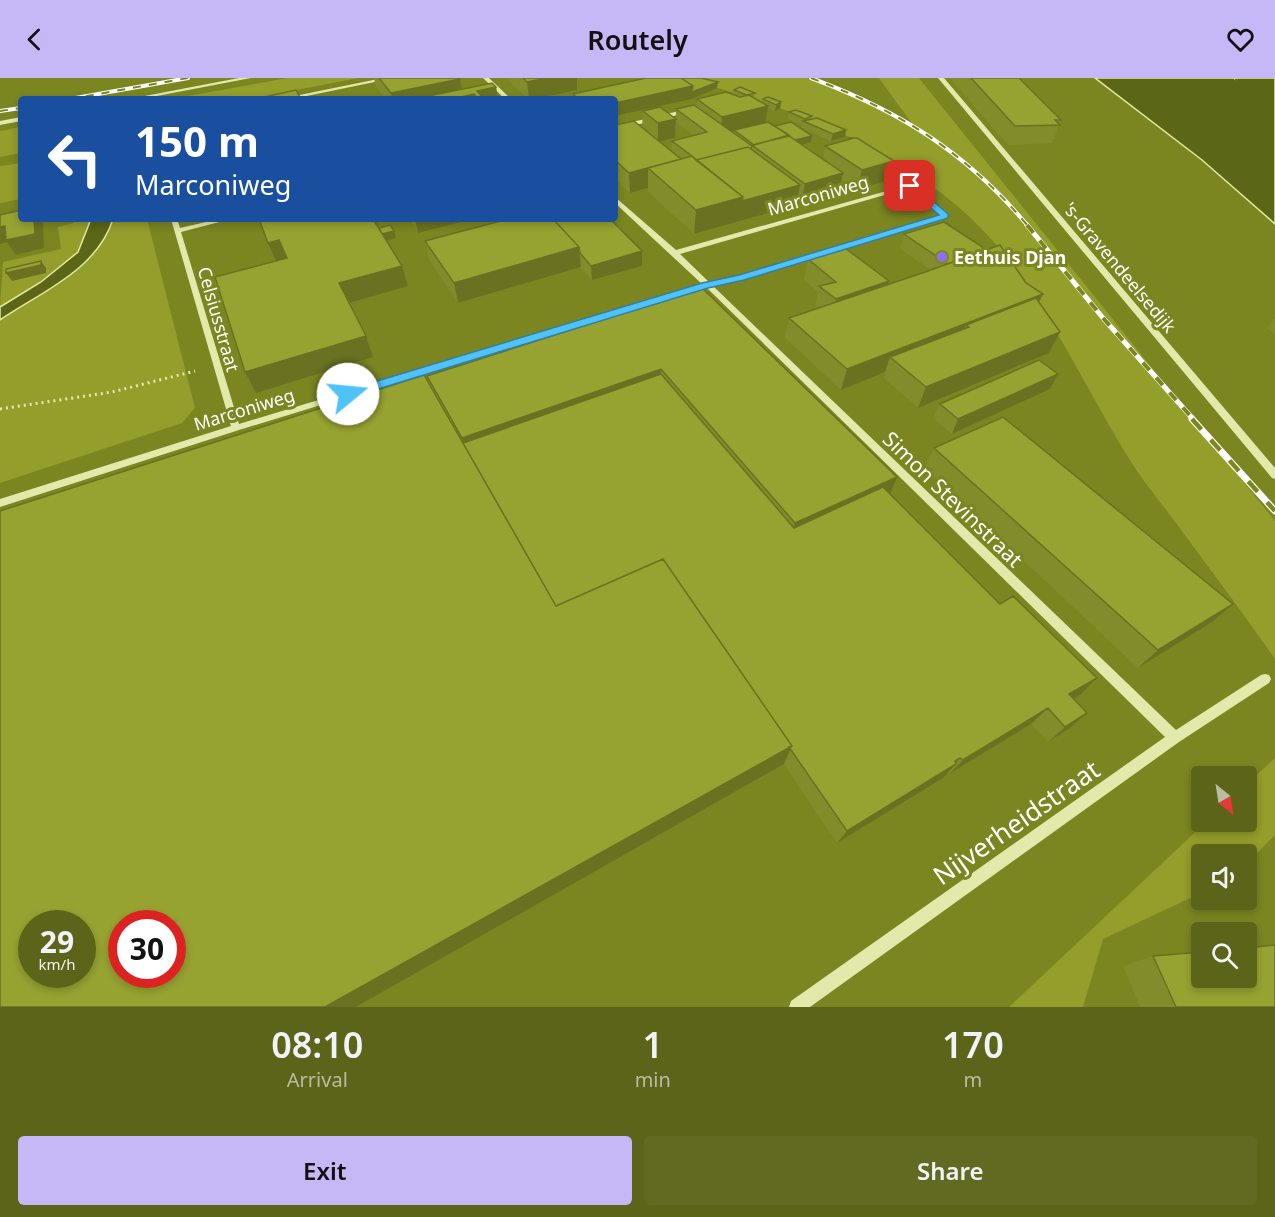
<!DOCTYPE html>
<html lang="en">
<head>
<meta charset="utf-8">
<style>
  body { margin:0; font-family:"Noto Sans",sans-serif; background:#626a22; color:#f1f3f6; height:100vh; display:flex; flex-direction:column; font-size:22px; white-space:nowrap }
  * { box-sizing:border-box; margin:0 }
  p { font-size:20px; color:#b8bda2 }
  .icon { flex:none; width:33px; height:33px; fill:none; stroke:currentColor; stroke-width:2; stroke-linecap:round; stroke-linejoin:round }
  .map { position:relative; height:929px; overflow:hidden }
  .side { display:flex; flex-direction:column; background:#5c6419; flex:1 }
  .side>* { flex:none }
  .guide { position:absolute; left:18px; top:18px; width:600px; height:126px; border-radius:6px; box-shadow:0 3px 9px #0003; background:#1a4fa0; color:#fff; overflow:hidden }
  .needle { width:39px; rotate:150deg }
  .tools { position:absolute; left:1191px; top:688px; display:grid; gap:12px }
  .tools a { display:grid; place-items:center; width:66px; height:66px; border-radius:6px; background:#5c6419; box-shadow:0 3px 9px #0003; font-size:30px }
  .speed { position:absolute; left:18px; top:832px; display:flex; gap:12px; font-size:30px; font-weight:700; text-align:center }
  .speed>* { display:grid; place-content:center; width:78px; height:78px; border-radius:50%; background:#5c6419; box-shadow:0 3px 9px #0003; line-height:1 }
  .speed small { font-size:15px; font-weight:400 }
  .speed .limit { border:9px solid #d22; background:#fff; color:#111 }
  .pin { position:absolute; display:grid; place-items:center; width:51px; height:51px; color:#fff; margin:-26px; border-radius:12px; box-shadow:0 3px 9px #0006 }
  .me { position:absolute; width:66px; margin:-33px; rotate:73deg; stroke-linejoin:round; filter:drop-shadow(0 0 4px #0008) }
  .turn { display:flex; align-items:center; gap:21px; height:126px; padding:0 18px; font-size:27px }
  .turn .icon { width:78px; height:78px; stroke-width:2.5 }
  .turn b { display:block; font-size:42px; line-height:51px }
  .eta { display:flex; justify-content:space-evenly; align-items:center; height:102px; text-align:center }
  .eta b { font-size:36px; font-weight:600; line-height:42px }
  .action { display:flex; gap:12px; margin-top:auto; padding:12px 18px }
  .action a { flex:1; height:69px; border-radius:6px; background:#c6b7f6; color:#111; font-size:24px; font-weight:600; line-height:69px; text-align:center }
  .action a+a { background:#626a22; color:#f1f3f6 }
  header { display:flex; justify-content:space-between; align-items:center; height:78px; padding:0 18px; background:#c6b7f6; color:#111; font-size:27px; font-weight:600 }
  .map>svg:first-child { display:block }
  .green { fill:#939e2b }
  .water { fill:#5c6617; stroke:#e4eb9f; stroke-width:1.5 }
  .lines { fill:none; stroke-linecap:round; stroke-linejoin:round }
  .path-far1 { stroke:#e3e9ab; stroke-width:2; stroke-dasharray:1.5 2; stroke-linecap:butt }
  .path { stroke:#e3e9ab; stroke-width:3; stroke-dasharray:2 4; stroke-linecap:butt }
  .minor { fill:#e3e9ab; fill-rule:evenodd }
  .rail-far2-casing { stroke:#fff; stroke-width:4 }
  .rail-far1-casing { stroke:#fff; stroke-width:5 }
  .rail-casing { stroke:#fff; stroke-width:7 }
  .rail-far2 { stroke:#7b8621; stroke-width:2; stroke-dasharray:8; stroke-linecap:butt }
  .rail-far1 { stroke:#7b8621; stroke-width:4; stroke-dasharray:10; stroke-linecap:butt }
  .rail { stroke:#7b8621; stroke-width:4.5; stroke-dasharray:14; stroke-linecap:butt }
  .wall { fill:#828c2a; fill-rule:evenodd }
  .shaded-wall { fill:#6a7222 }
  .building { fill:#97a331; stroke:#6a7222; stroke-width:1.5; fill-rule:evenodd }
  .route { fill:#4fc3f7; stroke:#337fa1; stroke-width:1.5 }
  .poi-dot { fill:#916df6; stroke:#7b8621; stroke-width:2 }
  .labels { text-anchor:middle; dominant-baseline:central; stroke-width:6; stroke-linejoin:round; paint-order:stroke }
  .far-street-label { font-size:18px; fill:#fff; stroke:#7b8621 }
  .far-poi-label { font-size:18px; font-weight:bold; fill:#fff; stroke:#7b8621; text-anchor:start }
  .street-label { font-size:21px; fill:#fff; stroke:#7b8621 }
  .near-street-label { font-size:26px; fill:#fff; stroke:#7b8621 }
</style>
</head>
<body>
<header><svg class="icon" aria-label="back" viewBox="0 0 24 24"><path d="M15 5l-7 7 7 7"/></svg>Routely<svg class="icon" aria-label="heart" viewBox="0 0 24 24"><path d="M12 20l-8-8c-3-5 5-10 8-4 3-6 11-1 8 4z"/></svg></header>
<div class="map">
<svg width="1275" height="929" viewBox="0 0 1275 929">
  <rect width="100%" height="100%" fill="#7b8621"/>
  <!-- green -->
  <path class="green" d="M288,0H359L249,21H171Z
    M679,0H814L859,18L913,47L879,0H919L1275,443V581C1243,535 1209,490 1176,445C1162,426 1146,407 1133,387C1089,317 1055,240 1003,175C929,81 793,27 679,0Z
    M21,49V75L0,79V53Z
    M21,85V121L0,125V88Z
    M73,141H91L78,174L41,204L0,229L3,184L61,171L58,149L74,145Z
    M113,141H147L195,330L182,345L0,405V242L20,228L109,154Z
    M1275,680V757L1247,785L1246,777H1202L1201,815L1103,861L1083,929H1009L1206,744H1246L1247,706Z"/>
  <!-- water -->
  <path class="water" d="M1095,0H1275V146L1202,82Z
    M91,141H113C97,192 41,214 0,242V229L41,204L78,174Z"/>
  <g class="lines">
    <!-- path-far1 -->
    <path class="path-far1" d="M1234,0L1237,2"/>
    <!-- path -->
    <path class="path" d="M0,331L112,314L195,293"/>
    <!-- minor -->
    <path class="minor" d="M239,0H251L141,21H129Z
      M383,0H394L292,21H280Z
      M483,0H489L511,21H505Z
      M938,0H944L1275,390V401L1272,400Z
      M688,31L691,33L690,34L615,52V48Z
      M21,39V43L0,47V43Z
      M908,107H912L947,137V139L744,202L713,208L1176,652L1261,597L1265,596L1269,597L1271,601L1269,605L1179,664L810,929H789L791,923L1165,659L706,209L239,352L0,429V421L231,348L171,141H177L180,150L219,141H231L181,154L239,346L702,206L615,125V119L676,172ZM909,110L940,137L740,198L709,204L680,176Z"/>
    <defs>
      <path id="rail-far2" d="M811,0C900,33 967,75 1028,148
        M70,21L188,0
        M0,33L21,30"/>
      <path id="rail-far1" d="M1027,147L1103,240L1194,342"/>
      <path id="rail" d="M1192,341L1275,433"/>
    </defs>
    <!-- rail-far2 casing -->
    <use href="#rail-far2" class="rail-far2-casing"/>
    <!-- rail-far1 casing -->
    <use href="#rail-far1" class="rail-far1-casing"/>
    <!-- rail casing -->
    <use href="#rail" class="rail-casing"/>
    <!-- rail-far2 -->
    <use href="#rail-far2" class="rail-far2"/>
    <!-- rail-far1 -->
    <use href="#rail-far1" class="rail-far1"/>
    <!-- rail -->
    <use href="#rail" class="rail"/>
  </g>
  <!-- wall -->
  <path class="wall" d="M374,0H460L462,11L496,9L498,21H386L376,9Z
    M506,0H577V12L535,21H528Z
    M639,0H701L717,10L692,21L615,38V21H573V16L642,1Z
    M950,0H1019L1061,42L1052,65L1008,67Z
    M734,12L755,15L754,20L762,25L763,21L781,24L780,31L775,33L767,30L765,45L811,64L802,67L823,81L825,68L848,62V60L894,83L889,102L857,112L842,101L839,114L801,125L797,123V127L694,156L648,114V110L630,115L615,101V47L642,50L643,33L676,41V31L697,28V21L733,16ZM676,44L694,58L672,63V73L660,64L675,60Z
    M789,34L812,38L811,41L846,52L845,59L831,63L802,50V47L788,41Z
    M409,141H473L418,155Z
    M500,141H610L642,173V188L592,202L580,189L458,225L430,183L425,163L500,143Z
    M904,156L1039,224L1060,254L1049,275L918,330L884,300L885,294L841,312L785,260L789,240L817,230L815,228L818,214L804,202L808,181L889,203L888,206L931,192L900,171Z
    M702,210L890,417L1000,526L1097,600L1080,617L1073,620L1087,635L1070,650L1048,664L1031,646L949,696L948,695L943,700L837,765L784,686L356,929L430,309L427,298Z
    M1275,240V257L1267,250Z
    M1050,311L952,356L933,340L940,326Z
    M934,370L1233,526L1212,544L1138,590L925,390Z
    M1153,878L1275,929H1140L1123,888Z"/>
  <!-- shaded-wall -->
  <path class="shaded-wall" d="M548,0H577V12L535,21H529L527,4Z
    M460,1L463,19L452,21H392L391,15Z
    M718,4L717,10L692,21V14Z
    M693,8L692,21L615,38V25Z
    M496,9L498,21H478V20L477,13Z
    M474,16L475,21H452Z
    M781,24L780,31L775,33L776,27Z
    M768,28L765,47L734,52L733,55L721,58L722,39Z
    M676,41L675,60L658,64V45Z
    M846,52L845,59L831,63L833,56Z
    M812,58L811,64L765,77L754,67Z
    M894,83L889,102L857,112L862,92Z
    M648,90V110L630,115L629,95Z
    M843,95L839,114L801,125L805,106Z
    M800,107L797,127L694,156L696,132L743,119Z
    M34,141H41L43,143L44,170L16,177L7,164L0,166V149Z
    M415,141H473L418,155Z
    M394,153L396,160L384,163L382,156Z
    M279,162L287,182L277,185L268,165Z
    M579,169L581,189L458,225L454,205Z
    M642,173V188L592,202L591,188Z
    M41,183L46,190V195L12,203L6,195Z
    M402,188L408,208L346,226L339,205Z
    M889,203L882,223L831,242L836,221Z
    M1043,216L1033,236L969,249L966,247L958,266L890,279L885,294L841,312L847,291Z
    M1060,254L1049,275L918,330L926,309Z
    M366,258L373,279L256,315L245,294Z
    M661,291L660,317L463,365L462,360Z
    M1058,296L1050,311L952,356L958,341Z
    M897,399L887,424L789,469L795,445Z
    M1233,526L1212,544L1138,590L1158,572Z
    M1097,600L1080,617L1052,633L1069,616Z
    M1048,630L1031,646L949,696L963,682Z
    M1087,635L1070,650L1048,664L1065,649Z
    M792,668L784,686L356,929H325Z
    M960,680L953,688L956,686L943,700L837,765L847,753Z"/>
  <!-- building -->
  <path class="building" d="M379,0H460V1L391,15Z
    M523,0H548L527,4Z
    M646,0H681L693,8L615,25V21H579L573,16Z
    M681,0H701L718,4L692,14L693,8Z
    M971,0H1019L1061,42H1055L1060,47L1015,48Z
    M492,5L496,9L477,13L483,20L478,21L474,16L452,21H414Z
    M740,9L755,15L747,17L734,12Z
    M296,12L301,21H271L269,18Z
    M726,14L740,19L749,17L768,28L722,39L697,21Z
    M768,19L781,24L776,27L763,21Z
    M694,27L752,68L751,71L748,69L696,82L692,78L672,63L707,54L676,31Z
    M660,29L676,41L658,45L643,33Z
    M796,32L812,38L805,41L789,34Z
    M817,40L846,52L833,56L803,43Z
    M634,43L681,81L629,95L615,82V47Z
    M768,44L789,57L754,67L734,52Z
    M791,44L812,58L795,62L775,48Z
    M789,58L843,95L805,106L752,67Z
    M848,60H857L894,83L862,92L825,68L851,61Z
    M748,69L800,107L742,123L743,119L696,82Z
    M692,78L743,119L696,132L648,90Z
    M21,132V141H34L35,156L6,162L5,148L0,149V137Z
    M259,141H373L402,188L339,205L366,258L245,294L215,199L287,180L279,162L268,165Z
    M508,141H553L579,169L454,205L425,163Z
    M553,141H610L642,173L591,188L580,175L579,169Z
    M944,144L987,172L948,186L904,156Z
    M390,147L394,153L382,156L379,150Z
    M1000,167L1026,205L1043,216L847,291L789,240L928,193Z
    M845,170L889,203L836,221L819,208L836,204L808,181Z
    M41,183V187L6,195V191Z
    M702,210L897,399L795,445L661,291L462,360L427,298Z
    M1036,220L1060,254L926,309L890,279L969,249L966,247Z
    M1039,282L1058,296L958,341L940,326Z
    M661,296L794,450L883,409L1000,526L1013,518L1097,600L1069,616L1087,635L1065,649L1048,630L963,682L960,680L955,683L956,686L847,753L789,669L792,668L663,481L556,528L463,365Z
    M424,297L556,528L663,481L792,668L325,929H0V433ZM32,846H82V897H32ZM122,846H172V897H122Z
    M1003,339L1233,526L1158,572L934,370Z
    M1275,867V929H1176L1153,878L1202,874V900H1246V870Z"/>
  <!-- route -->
  <path class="route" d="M907,106H913L948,136V140L744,202L708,210L352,319L348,320L342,316L344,313L702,205L739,197L939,137L907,110Z"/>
  <!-- markers -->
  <circle class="poi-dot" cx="942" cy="179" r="6"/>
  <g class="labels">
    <!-- far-street labels -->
    <g class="far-street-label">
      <text transform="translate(818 117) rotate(-16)">Marconiweg</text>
      <text transform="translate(1120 189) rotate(50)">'s-Gravendeelsedijk</text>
      <text transform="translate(219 241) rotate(74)">Celsiusstraat</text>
      <text transform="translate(244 331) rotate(-17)">Marconiweg</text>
    </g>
    <!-- far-poi labels -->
    <g class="far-poi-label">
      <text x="954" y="179">Eethuis Djan</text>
    </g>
    <!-- street labels -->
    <g class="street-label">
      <text transform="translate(953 421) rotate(44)">Simon Stevinstraat</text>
    </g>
    <!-- near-street labels -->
    <g class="near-street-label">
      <text transform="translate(1016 744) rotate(-35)">Nijverheidstraat</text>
    </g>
  </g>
</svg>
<div class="tools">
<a><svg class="needle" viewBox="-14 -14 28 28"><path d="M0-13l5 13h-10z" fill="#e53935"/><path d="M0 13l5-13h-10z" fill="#b8bda2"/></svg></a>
<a><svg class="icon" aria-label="sound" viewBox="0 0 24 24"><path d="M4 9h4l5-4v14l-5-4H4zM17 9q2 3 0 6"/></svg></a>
<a><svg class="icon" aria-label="search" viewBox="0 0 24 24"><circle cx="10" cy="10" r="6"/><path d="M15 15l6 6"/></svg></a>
</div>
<div class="speed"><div>29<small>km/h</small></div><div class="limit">30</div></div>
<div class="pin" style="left:910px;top:108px;background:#d93025"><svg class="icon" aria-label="arrive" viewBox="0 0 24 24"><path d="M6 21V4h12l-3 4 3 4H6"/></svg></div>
<svg class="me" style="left:348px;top:316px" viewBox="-20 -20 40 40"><circle r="19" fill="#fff"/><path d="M0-13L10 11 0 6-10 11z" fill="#4fc3f7"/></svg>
<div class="guide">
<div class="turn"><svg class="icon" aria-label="left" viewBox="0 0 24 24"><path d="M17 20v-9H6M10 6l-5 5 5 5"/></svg><div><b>150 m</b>Marconiweg</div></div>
</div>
</div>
<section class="side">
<div class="eta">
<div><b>08:10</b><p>Arrival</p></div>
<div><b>1</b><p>min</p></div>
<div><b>170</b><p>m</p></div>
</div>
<div class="action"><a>Exit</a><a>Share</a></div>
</section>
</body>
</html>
